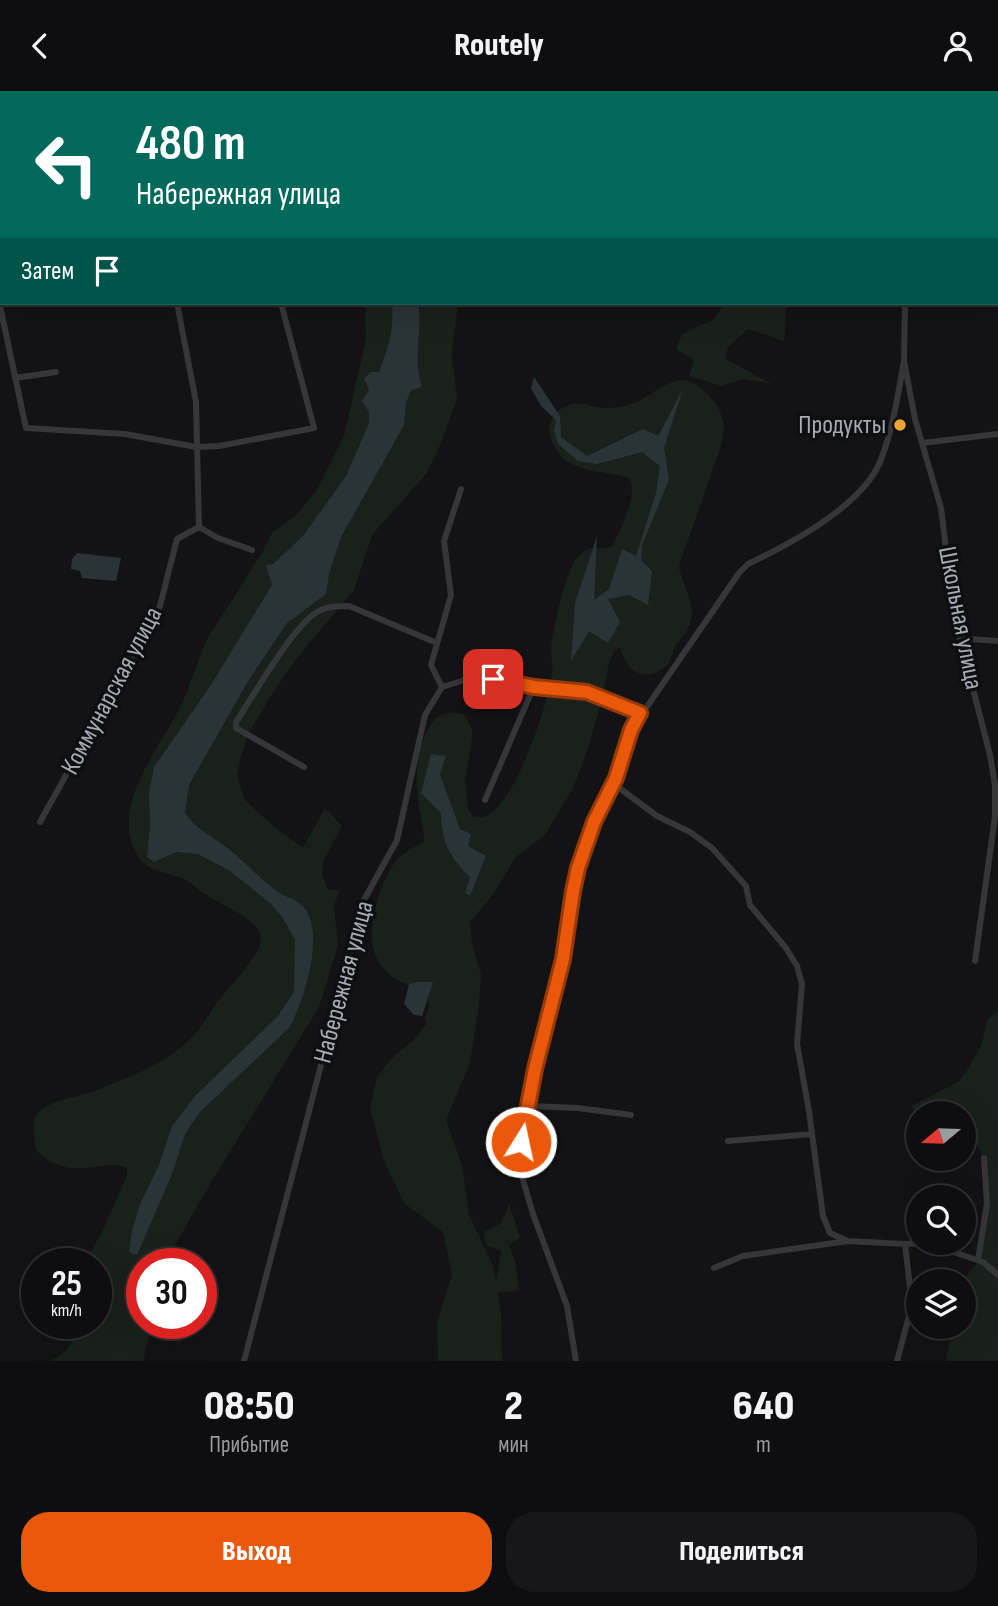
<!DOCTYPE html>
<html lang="ru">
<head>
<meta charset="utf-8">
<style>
  body { margin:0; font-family:"Sofia Sans Condensed",sans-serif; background:#171719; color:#f1f3f6; height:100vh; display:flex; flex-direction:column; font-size:26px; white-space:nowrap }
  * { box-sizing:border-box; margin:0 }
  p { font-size:23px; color:#9b9c9f }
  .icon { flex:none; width:38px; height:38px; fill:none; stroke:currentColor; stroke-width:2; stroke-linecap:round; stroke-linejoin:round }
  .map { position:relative; height:1270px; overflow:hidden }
  .sheet { display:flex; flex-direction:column; background:#0e0e10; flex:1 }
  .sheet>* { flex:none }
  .top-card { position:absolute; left:0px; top:0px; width:999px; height:214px; box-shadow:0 7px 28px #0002,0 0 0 2px #2e2e30; background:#00695c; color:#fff; overflow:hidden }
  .needle { width:46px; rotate:251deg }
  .tools { position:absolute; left:906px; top:1010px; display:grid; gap:14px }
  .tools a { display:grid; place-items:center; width:70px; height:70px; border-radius:50%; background:#0e0e10; box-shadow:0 7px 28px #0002,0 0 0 2px #2e2e30; font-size:35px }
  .speed { position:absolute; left:21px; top:1157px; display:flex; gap:14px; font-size:35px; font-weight:700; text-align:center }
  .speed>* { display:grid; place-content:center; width:91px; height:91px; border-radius:50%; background:#0e0e10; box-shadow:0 7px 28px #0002,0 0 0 2px #2e2e30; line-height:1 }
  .speed small { font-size:18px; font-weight:400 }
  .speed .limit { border:10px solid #d22; background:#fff; color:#111 }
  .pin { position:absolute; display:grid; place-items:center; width:60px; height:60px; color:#fff; margin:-30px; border-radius:14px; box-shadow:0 4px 10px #0006 }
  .me { position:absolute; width:77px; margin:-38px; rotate:10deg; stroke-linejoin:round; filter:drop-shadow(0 0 5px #0008) }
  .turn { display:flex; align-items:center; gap:24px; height:147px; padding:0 21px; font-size:32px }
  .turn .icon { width:91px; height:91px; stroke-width:2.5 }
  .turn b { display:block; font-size:49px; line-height:60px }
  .then { display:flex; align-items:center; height:66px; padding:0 21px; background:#0003; gap:14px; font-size:26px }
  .eta { display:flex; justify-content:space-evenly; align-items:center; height:119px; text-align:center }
  .eta b { font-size:42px; font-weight:800; line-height:49px }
  .primary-button { display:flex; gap:14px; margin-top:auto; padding:14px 21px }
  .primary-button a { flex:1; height:80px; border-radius:28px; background:#ea580c; color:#fff; font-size:28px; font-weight:800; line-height:80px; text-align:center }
  .primary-button a+a { background:#171719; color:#f1f3f6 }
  header { display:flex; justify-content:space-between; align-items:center; height:91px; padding:0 21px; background:#0e0e10; font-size:32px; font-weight:800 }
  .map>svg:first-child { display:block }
  .green { fill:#1a201a }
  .water { fill:#2a3338 }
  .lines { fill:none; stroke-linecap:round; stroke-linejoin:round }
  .street { stroke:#35363a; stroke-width:6 }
  .route-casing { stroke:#983908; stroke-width:18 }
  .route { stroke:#ea580c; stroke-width:12 }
  .poi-dot { fill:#eba535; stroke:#0e0f10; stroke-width:2.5 }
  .labels { text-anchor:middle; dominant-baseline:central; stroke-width:7; stroke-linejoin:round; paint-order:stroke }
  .poi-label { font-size:26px; fill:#a6abb5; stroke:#0e0f10; text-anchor:end }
  .street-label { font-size:26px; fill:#a6abb5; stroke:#0e0f10 }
</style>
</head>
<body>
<header><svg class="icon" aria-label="back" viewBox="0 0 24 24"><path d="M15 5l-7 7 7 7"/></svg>Routely<svg class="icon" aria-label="person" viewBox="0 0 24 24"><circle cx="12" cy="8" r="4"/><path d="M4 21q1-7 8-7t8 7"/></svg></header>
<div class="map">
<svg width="998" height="1270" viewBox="0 0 998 1270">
  <rect width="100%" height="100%" fill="#131315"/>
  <!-- green -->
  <path class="green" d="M365,212H458L452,265L457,308L441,352L427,382L372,444L354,499L296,568L274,600L249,641L240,669L237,685L245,709L274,736L303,757L325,717L342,735L324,769L322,783L328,799H340L334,814L338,855L319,916L210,1093L165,1172H142V1232H152L143,1270H49C66,1263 77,1252 74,1232H96V1172H84L103,1139L127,1084V1078C110,1064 71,1095 36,1059L33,1034L35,1025C52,1006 75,1008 97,999C131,985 167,973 193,945C205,933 210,919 221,907C233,891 250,875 259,856C271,831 218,813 203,802C196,797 190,790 182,787C164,781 147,781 137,763C109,716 159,658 179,618C191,595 197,568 209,545C213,537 219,530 223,523C237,502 249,481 263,460L272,442L295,425L315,402L344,345L366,248Z
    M725,212H787L784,250L748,238L728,256L726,268L772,293L744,288L721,295L689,285L694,269L676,258L682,243L713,229Z
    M681,289C703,290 724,317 724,338C723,352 717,367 712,380C702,411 691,441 680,471L679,477C682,490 691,506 692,519C692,535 685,542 677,553C672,558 673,567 668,573C665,577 659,580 655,582C635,588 625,573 620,557L616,558L609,571L603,605L588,658L573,697L545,744L516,766L491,806L470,831L472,852L481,884L479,914L470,972L446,1029L462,1074L469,1124L493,1175L496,1191L501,1160L486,1154L484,1141L501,1132L509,1112L520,1147L509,1154L515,1171L519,1199L498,1202L501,1221L502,1270H438L437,1231L452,1184L443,1141L405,1113L384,1070L370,1017L377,985L395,964L413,950L427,932L425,928L429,916L427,899C377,889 363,860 377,812C381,797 386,781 397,769C404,761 415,756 424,750C424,739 421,728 419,717C415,690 415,662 429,637C438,620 448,620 465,624L472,639V647L465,689L468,719L474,726C480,726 485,727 490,723C517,705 547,617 552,583C553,575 551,566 551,557C553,539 566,477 578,465C589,454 600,458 612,456C620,437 639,406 629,387C602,378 567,384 553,353C551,348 549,342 549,337C550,326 559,317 569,314C579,310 586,314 596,316C606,318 618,317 628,314C648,309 660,292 681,289Z
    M998,920V1270H946L952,1236H964V1190H962L981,1167L984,1097L981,1060L964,1034V1022H919V1030L911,1015L958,991L969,977L982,953L987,929Z"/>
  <!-- water -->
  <path class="water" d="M392,212H418C423,240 412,268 422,296L411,299L406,312L404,334L341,446L329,483L326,503L287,532L248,590L189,694L185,722C196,738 210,744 226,756C244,769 259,788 278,801C285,806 296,808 302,814C327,839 304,911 289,937L199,1022L185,1043L172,1083L137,1164L129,1161L132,1140L140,1113L159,1074L172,1035L196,1004L278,925L294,901L295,849L283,827L270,812L230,780L198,763L176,761L154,771L147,766L150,735L149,702L154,676L209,597L272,494L266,474L273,473L303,445L346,385L369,332V321L362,310L369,299L364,287L371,281H379C389,255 394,240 392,212Z
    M534,286L560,325L561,346L587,365L643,338L658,345L683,298L664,357L669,389L642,454L641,469L652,480L648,514L629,504L608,508L620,531L608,552L589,540L571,570L575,512L597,445L594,509L609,498L622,458L636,465L656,402L660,375L642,361L597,373L578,370L558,353L554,340L556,329L541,315L531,297Z
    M77,462L121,467L116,490L82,487L80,480L71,478L72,468Z
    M431,663L446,665L440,684L460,738L471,743L468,755L486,765L470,805L465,802L470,786C449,765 442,752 441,722L421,702Z
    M418,891H433L422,925L414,924L404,913L409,893Z"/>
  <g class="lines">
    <!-- street -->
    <path class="street" d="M134,0L135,2
      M424,0L425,2
      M621,0V2
      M689,0V2
      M733,2L746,0
      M845,2L846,0
      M943,2L944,0
      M177,212L196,311L199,436L218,447L252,459
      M905,212L904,270L915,328L941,417L954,524L990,664L995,694V726L975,870
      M0,215L26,337L125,343L196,356L219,355L314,337L281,212
      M15,287L56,281
      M922,352L998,343
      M958,544L971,548L998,550
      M442,596L431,574L451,504L444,450L461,398
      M304,676L236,637V631C254,604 292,536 317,521C327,515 338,515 349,515L437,552
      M614,693L657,725L690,741L712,757L746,795L750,814L786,857L797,875L802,893L797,953L809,1020L823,1125L830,1142L848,1150
      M485,709L534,595
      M40,731L160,515L177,448L199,436
      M528,1015L578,1017L631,1024
      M728,1050L812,1043
      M978,1169L987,1113L984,1067
      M714,1177L743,1165L848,1150L905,1153L927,1152L983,1171L998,1184
      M244,1270L364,809L397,749L425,624L442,596L468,588H493L534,595L588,601L640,622
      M576,1270L567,1215L533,1123L523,1089L521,1051L535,978L563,868L578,777L594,731L616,687L631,639L739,482L748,473C790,453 861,416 880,371C893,339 898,303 904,270
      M897,1270L912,1214L905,1153"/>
  </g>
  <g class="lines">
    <defs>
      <path id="route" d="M493,588L534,596L587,601L640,622L631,639L616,687L594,731L578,777L573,800L563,868L535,978L521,1051"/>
    </defs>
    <!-- route casing -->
    <use href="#route" class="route-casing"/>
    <!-- route -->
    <use href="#route" class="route"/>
  </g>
  <!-- markers -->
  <circle class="poi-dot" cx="900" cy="334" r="7"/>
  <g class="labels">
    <!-- poi labels -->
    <g class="poi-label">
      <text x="886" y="334">Продукты</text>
    </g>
    <!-- street labels -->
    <g class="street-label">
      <text transform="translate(960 527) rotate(79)">Школьная улица</text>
      <text transform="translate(112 600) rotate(-62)">Коммунарская улица</text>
      <text transform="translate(344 891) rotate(-75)">Набережная улица</text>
    </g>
  </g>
</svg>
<div class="tools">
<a><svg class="needle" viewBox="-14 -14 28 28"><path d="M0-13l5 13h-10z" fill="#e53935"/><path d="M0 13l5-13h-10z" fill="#9b9c9f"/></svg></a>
<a><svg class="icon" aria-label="search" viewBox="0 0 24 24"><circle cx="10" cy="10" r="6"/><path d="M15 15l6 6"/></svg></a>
<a><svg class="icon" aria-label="layers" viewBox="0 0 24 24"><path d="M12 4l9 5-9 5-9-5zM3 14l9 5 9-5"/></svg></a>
</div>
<div class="speed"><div>25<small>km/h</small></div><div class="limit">30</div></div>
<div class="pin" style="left:493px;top:588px;background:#d93025"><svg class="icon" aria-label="arrive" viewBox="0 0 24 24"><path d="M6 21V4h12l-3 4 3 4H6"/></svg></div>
<svg class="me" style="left:521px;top:1051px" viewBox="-20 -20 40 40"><circle r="17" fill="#ea580c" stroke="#fff" stroke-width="3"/><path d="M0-11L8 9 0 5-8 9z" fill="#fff"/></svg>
<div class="top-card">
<div class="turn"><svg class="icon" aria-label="left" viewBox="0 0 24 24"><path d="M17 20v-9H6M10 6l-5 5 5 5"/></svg><div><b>480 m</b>Набережная улица</div></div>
<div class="then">Затем<svg class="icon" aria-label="arrive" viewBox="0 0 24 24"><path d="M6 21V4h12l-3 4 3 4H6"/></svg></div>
</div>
</div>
<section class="sheet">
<div class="eta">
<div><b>08:50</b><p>Прибытие</p></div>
<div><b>2</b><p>мин</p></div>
<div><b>640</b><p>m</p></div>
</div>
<div class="primary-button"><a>Выход</a><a>Поделиться</a></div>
</section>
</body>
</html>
